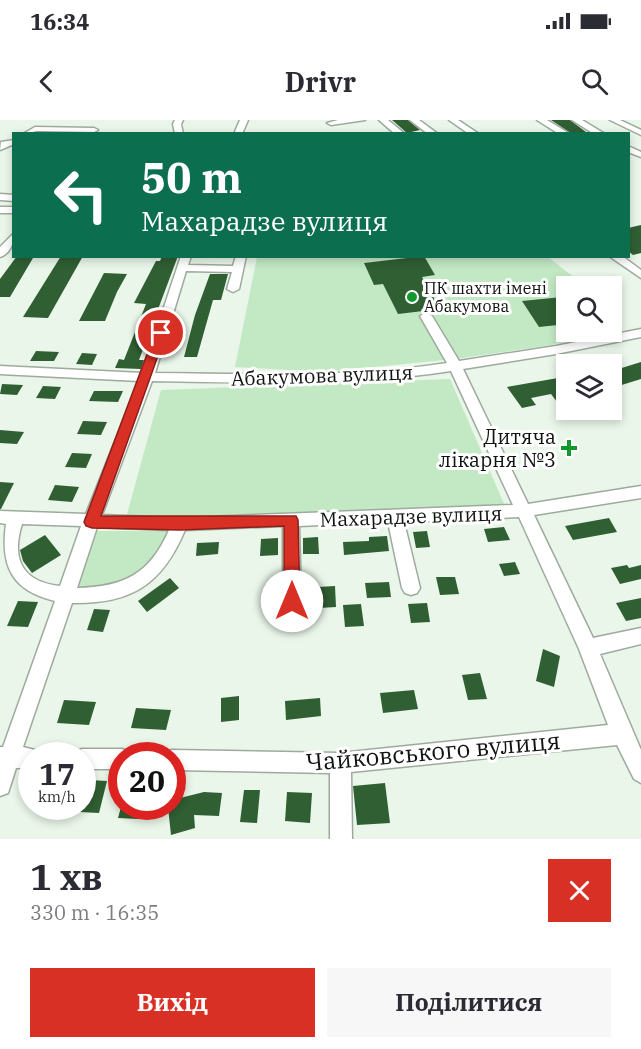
<!DOCTYPE html>
<html lang="uk">
<head>
<meta charset="utf-8">
<style>
  body { margin:0; font-family:"IBM Plex Serif",serif; background:#f7f7f7; color:#2b2b33; height:100vh; display:flex; flex-direction:column; font-size:22px; white-space:nowrap }
  * { box-sizing:border-box; margin:0 }
  p { font-size:20px; color:#7c7c81 }
  .icon { flex:none; width:33px; height:33px; fill:none; stroke:currentColor; stroke-width:2; stroke-linecap:round; stroke-linejoin:round }
  .map { position:relative; height:719px; overflow:hidden }
  .drawer { display:flex; flex-direction:column; background:#fff; flex:1 }
  .drawer>* { flex:none }
  .banner { position:absolute; left:12px; top:12px; width:618px; height:126px; border-radius:0px; box-shadow:0 3px 9px #0003; background:#0b6e4f; color:#fff; overflow:hidden }
  .tools { position:absolute; left:556px; top:156px; display:grid; gap:12px }
  .tools a { display:grid; place-items:center; width:66px; height:66px; border-radius:0px; background:#fff; box-shadow:0 3px 9px #0003; font-size:30px }
  .speed { position:absolute; left:18px; top:622px; display:flex; gap:12px; font-size:30px; font-weight:700; text-align:center }
  .speed>* { display:grid; place-content:center; width:78px; height:78px; border-radius:50%; background:#fff; box-shadow:0 3px 9px #0003; line-height:1 }
  .speed small { font-size:15px; font-weight:400 }
  .speed .limit { border:9px solid #d22; background:#fff; color:#111 }
  .pin { position:absolute; display:grid; place-items:center; width:51px; height:51px; color:#fff; margin:-26px; border:3px solid #fff; border-radius:50%; box-shadow:0 2px 6px #0007 }
  .me { position:absolute; width:66px; margin:-33px; rotate:0deg; stroke-linejoin:round; filter:drop-shadow(0 0 4px #0008) }
  .turn { display:flex; align-items:center; gap:21px; height:126px; padding:0 30px; font-size:27px }
  .turn .icon { width:78px; height:78px; stroke-width:2.5 }
  .turn b { display:block; font-size:42px; line-height:51px }
  .round { display:grid; place-items:center; flex:none; width:63px; height:63px; border-radius:0px; background:#f7f7f7 }
  .overview { display:flex; align-items:center; justify-content:space-between; height:102px; padding:0 30px }
  h1 { font-size:36px; font-weight:700; line-height:45px }
  .cta { display:flex; gap:12px; margin-top:auto; padding:12px 30px }
  .cta a { flex:1; height:69px; border-radius:0px; background:#d93025; color:#fff; font-size:24px; font-weight:700; line-height:69px; text-align:center }
  .cta a+a { background:#f7f7f7; color:#2b2b33 }
  .status { display:flex; justify-content:space-between; align-items:center; height:42px; padding:0 30px; background:#fff; direction:ltr }
  .status svg { height:16px; fill:currentColor }
  header { display:flex; justify-content:space-between; align-items:center; height:78px; padding:0 30px; background:#fff; font-size:27px; font-weight:700 }
  .map>svg:first-child { display:block }
  .green { fill:#c3e8c4 }
  .building { fill:#305f33 }
  .lines { fill:none; stroke-linecap:round; stroke-linejoin:round }
  .minor-casing { stroke:#9eaa9e; stroke-width:3 }
  .minor { fill:#fff; fill-rule:evenodd }
  .route { fill:#d93025; stroke:#8d1f18; stroke-width:1.5 }
  .poi-dot { fill:#0e982e; stroke:#fff; stroke-width:2 }
  .labels { text-anchor:middle; dominant-baseline:central; stroke-width:6; stroke-linejoin:round; paint-order:stroke }
  .far-poi-label { font-size:16px; fill:#101410; stroke:#fff; text-anchor:start }
  .street-label { font-size:20px; fill:#101410; stroke:#fff }
  .poi-label { font-size:20px; fill:#101410; stroke:#fff; text-anchor:end }
  .near-street-label { font-size:24px; fill:#101410; stroke:#fff }
</style>
</head>
<body>
<div class="status"><b>16:34</b><svg viewBox="0 0 49 12"><path d="M0 12V9h3v3zM5 12V6h3v6zM10 12V3h3v9zM15 12V0h3v12zM26 1h20v11H26zM47 4h2v5h-2z"/></svg></div>
<header><svg class="icon" aria-label="back" viewBox="0 0 24 24"><path d="M15 5l-7 7 7 7"/></svg>Drivr<svg class="icon" aria-label="search" viewBox="0 0 24 24"><circle cx="10" cy="10" r="6"/><path d="M15 15l6 6"/></svg></header>
<div class="map">
<svg width="641" height="719" viewBox="0 0 641 719">
  <rect width="100%" height="100%" fill="#e9f6e9"/>
  <!-- green -->
  <path class="green" d="M257,137H548L585,166H567V212H605L551,225L455,239L324,252L235,247Z
    M450,259L505,386L126,398L161,270Z
    M97,411H168C158,457 119,467 77,469Z"/>
  <!-- building -->
  <path class="building" d="M392,0H408L420,10L407,13Z
    M551,0H570L586,12L572,14Z
    M641,105V133L633,135L628,131V108Z
    M17,136L33,138L10,177H0V159Z
    M61,136H83L48,198L23,197Z
    M162,136H178L139,240H144L141,249L115,248L119,239L124,240L146,184L134,183L156,141H160Z
    M424,136L435,155L422,157L440,189L398,194L383,164L374,165L364,143Z
    M104,153L127,154L117,172L105,201H79Z
    M210,154H228L221,180H213L197,237H184L195,195Z
    M562,177L567,185V204L539,207L522,181Z
    M36,231L59,232L54,241H30Z
    M82,233L97,234L92,245L76,244Z
    M641,242V259L612,268V251Z
    M558,258L567,270V280L557,282L551,274L531,278L536,285L522,288L507,267Z
    M2,264L23,265L17,275L0,274Z
    M43,266L61,267L55,279L36,278Z
    M94,271H123L118,282L89,281Z
    M83,301L107,302L101,315L77,314Z
    M0,310L24,312L17,324L0,323Z
    M72,333L92,334L86,348L65,347Z
    M0,362L14,363L1,389H0Z
    M55,365L79,367L72,382L48,380Z
    M609,398L617,412L573,420L565,406Z
    M504,407L510,420L488,422L484,409Z
    M427,411L430,427L416,428L413,412Z
    M45,415L61,435L32,453L23,441L20,430Z
    M387,416L389,431L344,435L343,422L369,421V417Z
    M318,417L319,434H303V418Z
    M278,418V435L260,436L261,419Z
    M219,422L218,434L196,436L197,423Z
    M515,442L520,454L504,456L499,444Z
    M627,445L629,448L641,445V459L620,464L611,448Z
    M436,457H455L459,474L440,475Z
    M170,458L179,468L147,492L138,481Z
    M389,462L391,477L367,478L365,463Z
    M335,466L336,487L319,488L318,467Z
    M641,478V498L626,501L616,483Z
    M18,481L38,482L28,507L7,506Z
    M427,483L430,502L411,503L408,484Z
    M361,484L364,506L345,507L343,485Z
    M94,489L110,490L103,512L87,510Z
    M543,529L560,536L554,567L536,561Z
    M480,553L487,579L468,580L462,555Z
    M414,570L418,589L383,593L380,573Z
    M239,576V600L221,602V578Z
    M320,578L321,596L286,600L285,581Z
    M64,580L96,582L89,605L57,603Z
    M136,588L171,590L166,610L131,608Z
    M89,660L107,661L99,693L80,692Z
    M385,663L390,703L357,705L353,666Z
    M244,670H260L257,703L240,702Z
    M204,672L222,673L219,696L194,695L195,708L171,715L168,687H172V680Z
    M287,672L312,673L310,703L285,701Z
    M121,687H140L138,699L118,698Z"/>
  <g class="lines">
    <defs>
      <path id="minor" d="M175,0H183L181,4L183,14H175L173,4Z
        M240,0H248L242,14H234Z
        M338,0H365L331,5L327,3Z
        M379,0H388L405,14H395Z
        M410,0H419L438,14H428Z
        M449,0H458L479,14H469Z
        M537,0H547L570,14H559Z
        M572,0H582L605,14H594Z
        M610,0H620L641,10V15Z
        M35,7L94,8L98,10L94,12L37,11L23,14Z
        M14,20V24L0,30L1,22Z
        M628,26L641,32V37L628,32Z
        M0,74L14,75V81L0,80Z
        M0,87H14V93H0Z
        M14,113C14,123 10,134 0,137V127Z
        M181,136H191L188,145L233,146L236,136H246L239,169L233,172L227,169L232,152L186,151L155,253C252,254 351,258 447,243L420,196L426,193L432,196L459,241L556,226L641,209V217L556,234L463,249L528,384L641,366V378L534,395L593,518L641,508V524L600,534L641,630V663L634,659L617,625L351,652L352,719H330V653L172,650V636H163L165,633L172,630L340,633L608,605L579,529L519,397L404,402L420,468L417,473L411,475L405,473L402,468L388,402L299,406L301,481L298,486L292,489L286,486L283,481V406L185,410C162,465 131,484 72,483L23,627L39,631L42,636H32V648H16L8,673L0,676V627H3L55,481C13,471 0,448 6,404L0,403V391L86,394L139,261L0,254V246L142,253ZM451,251L513,385L180,398L102,395L152,261C252,263 352,266 451,251ZM22,404L81,406L60,466C22,462 11,439 22,404ZM97,407L169,410C150,454 124,467 77,468Z
        M609,136H622L641,150V158Z
        M82,629H122L129,632L131,636H122V649H82V636H73L75,632Z"/>
    </defs>
    <!-- minor casing -->
    <use href="#minor" class="minor-casing"/>
    <!-- minor -->
    <use href="#minor" class="minor"/>
  </g>
  <!-- route -->
  <path class="route" d="M161,210L166,213L101,396H296L298,400L300,481L298,486L292,488L286,486L284,481V406L180,410L92,408L86,406L84,402L155,213Z"/>
  <!-- markers -->
  <g class="poi-dot">
    <circle cx="412" cy="177" r="6"/>
    <path d="M566 319h6v6h6v6h-6v6h-6v-6h-6v-6h6z"/>
  </g>
  <g class="labels">
    <!-- far-poi labels -->
    <g class="far-poi-label">
      <text x="424" y="168">ПК шахти імені<tspan x="424" dy="18">Абакумова</tspan></text>
    </g>
    <!-- street labels -->
    <g class="street-label">
      <text transform="translate(322 255) rotate(-2)">Абакумова вулиця</text>
      <text transform="translate(411 396) rotate(-2)">Махарадзе вулиця</text>
    </g>
    <!-- poi labels -->
    <g class="poi-label">
      <text x="556" y="316">Дитяча<tspan x="556" dy="23">лікарня №3</tspan></text>
    </g>
    <!-- near-street labels -->
    <g class="near-street-label">
      <text transform="translate(433 631) rotate(-5)">Чайковського вулиця</text>
    </g>
  </g>
</svg>
<div class="tools">
<a><svg class="icon" aria-label="search" viewBox="0 0 24 24"><circle cx="10" cy="10" r="6"/><path d="M15 15l6 6"/></svg></a>
<a><svg class="icon" aria-label="layers" viewBox="0 0 24 24"><path d="M12 4l9 5-9 5-9-5zM3 14l9 5 9-5"/></svg></a>
</div>
<div class="speed"><div>17<small>km/h</small></div><div class="limit">20</div></div>
<div class="pin" style="left:161px;top:213px;background:#d93025"><svg class="icon" aria-label="arrive" viewBox="0 0 24 24"><path d="M6 21V4h12l-3 4 3 4H6"/></svg></div>
<svg class="me" style="left:292px;top:481px" viewBox="-20 -20 40 40"><circle r="19" fill="#fff"/><path d="M0-13L10 11 0 6-10 11z" fill="#d93025"/></svg>
<div class="banner">
<div class="turn"><svg class="icon" aria-label="left" viewBox="0 0 24 24"><path d="M17 20v-9H6M10 6l-5 5 5 5"/></svg><div><b>50 m</b>Махарадзе вулиця</div></div>
</div>
</div>
<section class="drawer">
<div class="overview"><div><h1>1 хв</h1><p>330 m · 16:35</p></div><a class="round" style="background:#d93025;color:#fff"><svg class="icon" aria-label="close" viewBox="0 0 24 24"><path d="M6 6l12 12M18 6L6 18"/></svg></a></div>
<div class="cta"><a>Вихід</a><a>Поділитися</a></div>
</section>
</body>
</html>
